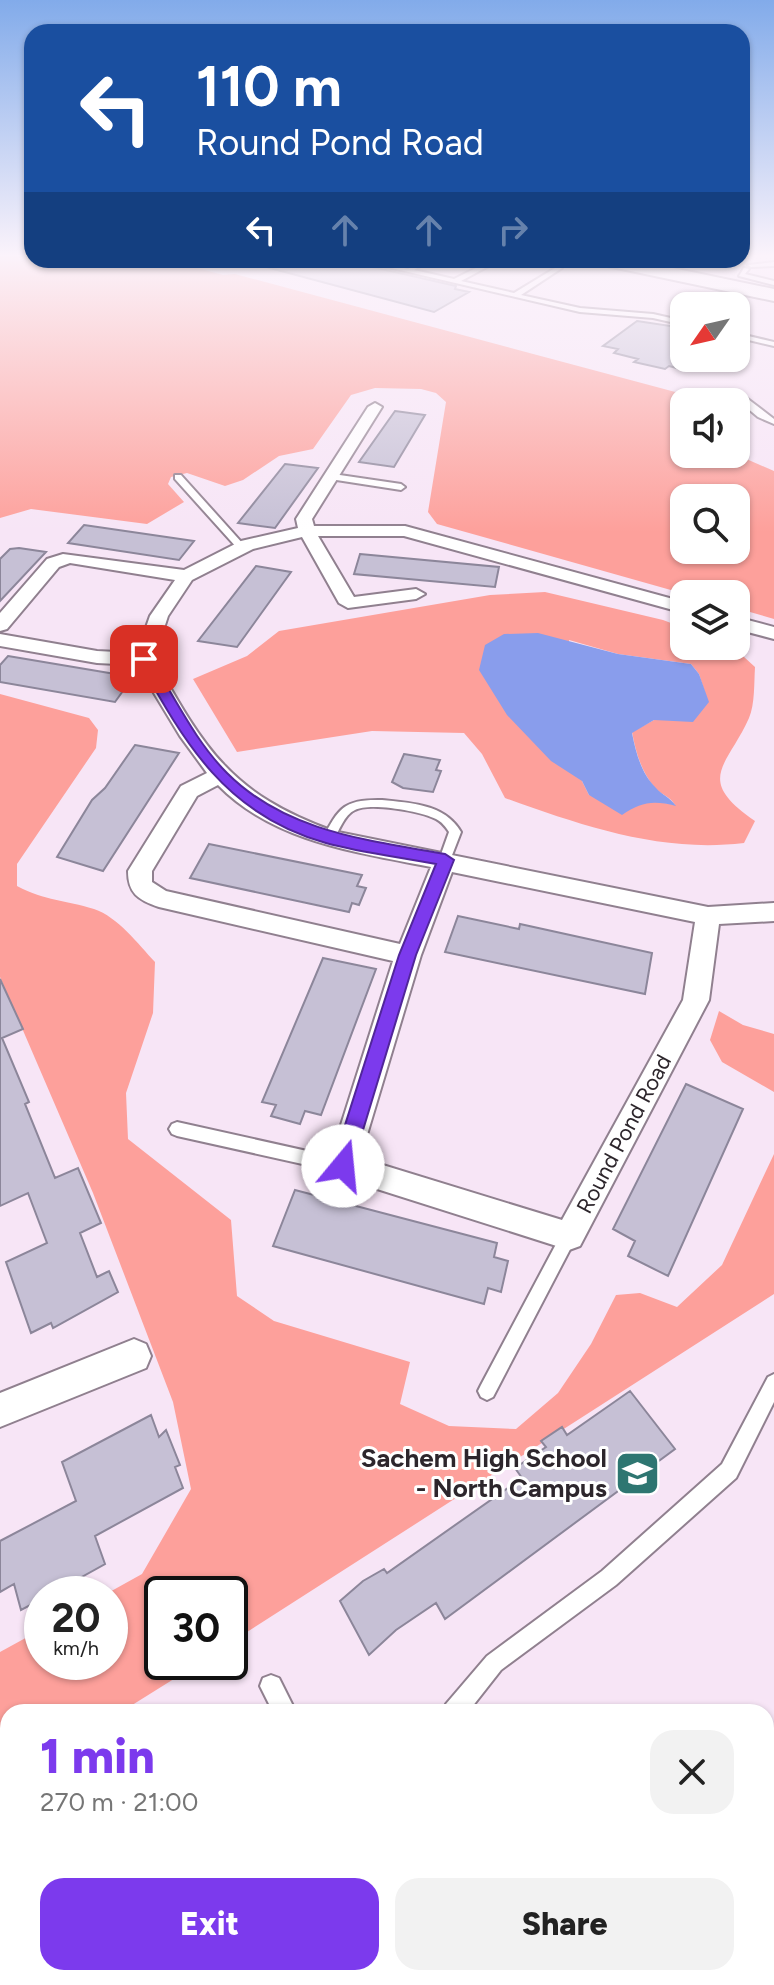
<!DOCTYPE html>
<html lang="en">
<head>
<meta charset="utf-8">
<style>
  body { margin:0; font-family:Figtree,sans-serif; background:#f2f2f2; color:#222; height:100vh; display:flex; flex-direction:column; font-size:30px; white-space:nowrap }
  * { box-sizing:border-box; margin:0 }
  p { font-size:26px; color:#767676 }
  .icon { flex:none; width:44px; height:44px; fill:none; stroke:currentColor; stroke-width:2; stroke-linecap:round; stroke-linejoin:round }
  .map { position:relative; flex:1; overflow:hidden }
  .drawer { position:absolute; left:0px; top:1704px; width:774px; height:282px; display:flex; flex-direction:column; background:#fff; border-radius:24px 24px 0 0; box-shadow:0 2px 6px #0004 }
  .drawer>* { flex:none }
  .guide { position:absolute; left:24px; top:24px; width:726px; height:244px; border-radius:24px; box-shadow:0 2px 6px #0004; background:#1a4fa0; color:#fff; overflow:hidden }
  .needle { width:52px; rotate:236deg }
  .controls { position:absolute; left:670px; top:292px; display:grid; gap:16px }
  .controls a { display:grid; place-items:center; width:80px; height:80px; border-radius:16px; background:#fff; box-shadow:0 2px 6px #0004; font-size:40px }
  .speed { position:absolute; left:24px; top:1576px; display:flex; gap:16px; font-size:40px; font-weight:700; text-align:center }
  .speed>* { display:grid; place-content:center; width:104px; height:104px; border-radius:50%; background:#fff; box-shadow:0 2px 6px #0004; line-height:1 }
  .speed small { font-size:20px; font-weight:400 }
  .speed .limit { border:4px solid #111; border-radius:12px; background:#fff; color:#111 }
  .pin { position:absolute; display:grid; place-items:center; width:68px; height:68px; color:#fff; margin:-34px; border-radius:16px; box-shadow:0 4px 12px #0006 }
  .me { position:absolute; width:88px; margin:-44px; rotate:17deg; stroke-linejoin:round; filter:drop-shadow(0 0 6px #0008) }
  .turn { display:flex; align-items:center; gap:28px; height:168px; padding:0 40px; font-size:36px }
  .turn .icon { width:104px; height:104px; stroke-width:2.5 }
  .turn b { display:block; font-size:56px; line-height:68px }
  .lanes { display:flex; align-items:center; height:76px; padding:0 40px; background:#0003; justify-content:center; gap:40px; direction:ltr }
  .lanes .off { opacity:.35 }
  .round { display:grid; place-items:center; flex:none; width:84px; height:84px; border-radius:24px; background:#f2f2f2 }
  .headline { display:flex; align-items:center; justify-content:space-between; height:136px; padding:0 40px }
  h1 { font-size:48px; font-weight:800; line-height:60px; color:#7c3aed }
  .cta { display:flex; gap:16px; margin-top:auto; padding:16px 40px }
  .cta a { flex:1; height:92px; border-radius:24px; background:#7c3aed; color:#fff; font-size:32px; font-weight:800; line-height:92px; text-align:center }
  .cta a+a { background:#f2f2f2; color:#222 }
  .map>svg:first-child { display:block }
  .green { fill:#fda09b; fill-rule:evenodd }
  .water { fill:#899dec }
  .building { fill:#c6c0d5; stroke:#8c869a; stroke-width:2 }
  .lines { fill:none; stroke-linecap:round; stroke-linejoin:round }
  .lane-casing { stroke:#90808f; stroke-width:4 }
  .street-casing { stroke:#90808f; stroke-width:4 }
  .primary-casing { stroke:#90808f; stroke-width:4 }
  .lane { fill:#fff; fill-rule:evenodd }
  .street { fill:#fff; fill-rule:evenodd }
  .primary { fill:#fff; fill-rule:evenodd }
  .route { fill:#7c3aed; stroke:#51269a; stroke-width:2 }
  .labels { text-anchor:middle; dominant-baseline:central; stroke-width:6; stroke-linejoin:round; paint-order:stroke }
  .street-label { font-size:22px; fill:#2d262c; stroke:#fff }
  .near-poi-label { font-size:26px; font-weight:bold; fill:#2d262c; stroke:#fff; text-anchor:end }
</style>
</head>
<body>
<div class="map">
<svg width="774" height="1985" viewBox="0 0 774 1985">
  <rect width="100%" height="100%" fill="#f7e5f6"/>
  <!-- green -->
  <path class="green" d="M0,254H32V260H168L223,275L235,274L679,393L697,402H684V454H735L774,471V619L736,608V594H685L437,524L428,512L446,402L436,393L421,389L375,388L351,395L313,449L279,456L243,480L225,486L187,473L171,477L168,484L184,502L147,524L31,509L0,518ZM684,498H736V550H684Z
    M545,592L663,620L684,628V646H732L755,667C754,683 755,704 749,718C727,767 694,779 755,821L744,843C660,853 583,826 505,798L482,754L464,733L372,731L237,752L193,679L247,656L279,631L490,595ZM569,640L618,654L691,664L699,674L708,702L654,720L632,732C636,753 641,771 655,788C661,795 670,796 675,805L655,801L638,804L589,795L582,781Z
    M0,694L89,718L98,730L96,748L17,864V886C46,901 65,900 94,909C118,917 138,944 155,962L153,1013L126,1093L128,1139L231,1220L237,1296L274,1321L410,1362L400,1404L449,1426L516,1429L558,1393L591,1344L616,1295L640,1293L677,1307L722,1265L774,1154V1294L230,1643V1594H162V1662H201L121,1712H8V1782L0,1787V1652L42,1629V1662H110V1594H106L142,1574L191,1489L173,1402L93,1193L0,977Z
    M719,1011L743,1025L774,1034V1092L722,1062L710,1040Z
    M766,1831L774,1840V1985H303L311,1978H766Z"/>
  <!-- water -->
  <path class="water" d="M538,633L618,654L691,664L699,674L709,702L693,722L654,720L632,733C636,753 641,773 656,788C662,795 670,797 676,806C653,800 641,802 622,815L589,795L582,781L551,761L507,715L479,670L485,645L504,634Z"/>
  <!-- building -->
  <path class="building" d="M267,260H342L456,286L455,289L469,292L434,312L266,267Z
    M637,321L684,328V370L669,366L665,369L634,362L638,359L614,353L618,349L603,346Z
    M395,411L425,415L394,467L359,462Z
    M285,464L318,468L275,528L238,523Z
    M84,525L194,541L179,560L68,543Z
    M19,548L46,552L0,601V559L10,549Z
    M360,554L499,567L495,587L354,574Z
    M256,566L291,572L237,647L198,641Z
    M8,656L133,677L115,702L0,682V665Z
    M135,745L179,753L103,871L57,857L92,800L105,788Z
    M404,754L440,760L436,770L441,771L433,792L403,788L392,782Z
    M209,844L362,875L357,886L366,888L359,905L352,903L349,912L190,878Z
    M458,916L519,929L520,924L652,953L645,994L445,952Z
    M323,958L376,969L321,1115L305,1111L300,1124L271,1116L276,1105L262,1102Z
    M0,979L23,1029L2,1038L29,1102L25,1104L55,1178L78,1168L101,1223L80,1233L97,1277L109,1271L118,1292L53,1328L51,1323L31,1333L6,1262L47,1243L28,1193L0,1206Z
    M686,1084L743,1109L668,1276L628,1256L635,1241L613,1229Z
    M295,1190L497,1243L494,1257L508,1261L501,1292L488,1288L484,1304L273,1246Z
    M630,1391L675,1449L445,1619L436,1603L396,1630L369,1655L340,1601L363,1581L384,1569L387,1573L522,1478L515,1468L546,1447L541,1441L562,1427L567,1435Z
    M151,1415L159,1437L166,1430L180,1465L175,1467L183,1488L95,1536L105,1564L51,1594H42V1599L21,1610L14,1584L0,1592V1541L76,1501L62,1462Z"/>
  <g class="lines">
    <defs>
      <path id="lane" d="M238,260H253L250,262Z
        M357,260H368L408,269L423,260H430L414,270L454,279L492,260H500L461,281L514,293L560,265L562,268L521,295L580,308L653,314L684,321V325L653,318L580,312Z
        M774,262V266L751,267L748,265Z
        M744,268L749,269L745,274L774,281V285L739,276Z
        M736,333L774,342V346L736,337Z
        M734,393H740L774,419V424L758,417L734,397Z
        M333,474L401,484L405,487L401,490L330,479V475Z
        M175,475H181L244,545V549H238L175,479Z
        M382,800C411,803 445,804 461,832L449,863H441L439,860L449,832C445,826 442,822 436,819C421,811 369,802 355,810C344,815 339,831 333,841H325L323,838C339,807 345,799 382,800Z
        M177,1122L343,1159L349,1161L351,1166L349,1171L343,1173L177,1136L172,1134L169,1129L172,1124Z
        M569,1228L575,1231L577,1236L493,1397L487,1400L481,1397L478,1391L481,1385L563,1231Z
        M774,1374V1402L736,1478L616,1585L501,1670L468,1712H443L446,1704L487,1656L602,1571L722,1464L768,1377Z
        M271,1675L279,1678L296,1712H273L260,1686L263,1678Z"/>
      <path id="street" d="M375,403L382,407L312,519L314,526H405L684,602V613L404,536H318L354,597L416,589L425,594L416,599L348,608L339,603L302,537L253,549L192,580L168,616L154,659C205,750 231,794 333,831L708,907L774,903V921L719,924L709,1000L580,1246L569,1250L333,1175L328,1166L393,961L159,907C138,900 128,893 128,871L181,786L207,773L180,736L137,665L97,663L0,646V634L97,651L137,653L150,616L175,580L70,563L59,567L7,629L0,631V613L47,559L63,554L184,570L241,541L298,528L296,519L368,407ZM218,785C274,842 356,852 431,867L400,944L166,891L152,882V871L197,796ZM452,872L695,922L683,1000L562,1220L360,1158L421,955Z
        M736,617L774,627V639L736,629Z
        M134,1339L146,1344L151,1356L146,1368L0,1427V1393Z"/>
      <path id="primary" d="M598,260H634L774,289V301L607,266Z"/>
    </defs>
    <!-- lane casing -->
    <use href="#lane" class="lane-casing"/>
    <!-- street casing -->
    <use href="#street" class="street-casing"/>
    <!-- primary casing -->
    <use href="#primary" class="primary-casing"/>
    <!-- lane -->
    <use href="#lane" class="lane"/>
    <!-- street -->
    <use href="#street" class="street"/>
    <!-- primary -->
    <use href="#primary" class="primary"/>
  </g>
  <!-- sky -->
  <linearGradient id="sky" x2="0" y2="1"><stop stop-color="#82abea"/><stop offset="0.48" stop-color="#fbf3fb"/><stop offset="1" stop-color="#fbf3fb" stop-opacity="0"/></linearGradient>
  <rect width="774" height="532" fill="url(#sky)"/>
  <!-- route -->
  <path class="route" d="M140,657H149C174,695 194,740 227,773C286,832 367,840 445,854L454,860L416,955L350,1173L343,1175L336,1173L332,1166L399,955L436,864C400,857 362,853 326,843C226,815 185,744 138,659Z"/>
  <!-- icons -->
  <defs>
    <symbol id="school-square" viewBox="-11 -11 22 22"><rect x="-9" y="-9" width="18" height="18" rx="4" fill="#2e7671" stroke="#fff"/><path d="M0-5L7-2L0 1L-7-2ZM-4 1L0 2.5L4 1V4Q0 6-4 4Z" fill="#fff"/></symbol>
  </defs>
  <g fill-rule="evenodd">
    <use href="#school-square" x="612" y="1448" width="51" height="51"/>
  </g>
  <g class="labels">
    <!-- street labels -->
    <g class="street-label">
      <text transform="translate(624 1134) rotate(-62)">Round Pond Road</text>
    </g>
    <!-- near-poi labels -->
    <g class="near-poi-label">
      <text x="607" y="1458">Sachem High School<tspan x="607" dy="30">- North Campus</tspan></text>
    </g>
  </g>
</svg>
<div class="controls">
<a><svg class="needle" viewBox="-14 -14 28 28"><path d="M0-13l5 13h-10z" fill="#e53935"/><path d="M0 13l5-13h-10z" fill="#767676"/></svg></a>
<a><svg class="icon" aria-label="sound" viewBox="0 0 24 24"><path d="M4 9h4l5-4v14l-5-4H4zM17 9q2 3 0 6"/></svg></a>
<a><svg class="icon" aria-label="search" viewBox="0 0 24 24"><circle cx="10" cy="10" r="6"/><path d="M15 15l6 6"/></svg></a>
<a><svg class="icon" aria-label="layers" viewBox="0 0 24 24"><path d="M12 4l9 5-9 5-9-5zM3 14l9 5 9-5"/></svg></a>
</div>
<div class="speed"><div>20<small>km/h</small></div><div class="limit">30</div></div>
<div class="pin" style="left:144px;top:659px;background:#d93025"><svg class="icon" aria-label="arrive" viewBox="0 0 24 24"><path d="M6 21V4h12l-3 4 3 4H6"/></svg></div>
<svg class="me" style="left:343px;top:1166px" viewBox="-20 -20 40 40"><circle r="19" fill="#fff"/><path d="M0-13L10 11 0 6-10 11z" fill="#7c3aed"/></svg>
<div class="guide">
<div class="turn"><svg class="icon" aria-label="left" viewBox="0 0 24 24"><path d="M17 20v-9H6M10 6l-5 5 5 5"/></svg><div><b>110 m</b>Round Pond Road</div></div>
<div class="lanes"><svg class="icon" aria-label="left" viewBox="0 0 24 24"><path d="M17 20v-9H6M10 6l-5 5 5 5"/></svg><svg class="icon off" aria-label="ahead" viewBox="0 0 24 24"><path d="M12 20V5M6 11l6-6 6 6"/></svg><svg class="icon off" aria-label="ahead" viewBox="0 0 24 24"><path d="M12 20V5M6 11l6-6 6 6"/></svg><svg class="icon off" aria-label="right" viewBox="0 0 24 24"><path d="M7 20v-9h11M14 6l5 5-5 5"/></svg></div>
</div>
<section class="drawer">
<div class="headline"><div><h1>1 min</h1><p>270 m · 21:00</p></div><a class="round"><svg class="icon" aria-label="close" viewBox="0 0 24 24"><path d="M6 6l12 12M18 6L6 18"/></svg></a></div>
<div class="cta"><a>Exit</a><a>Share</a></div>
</section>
</div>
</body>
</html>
